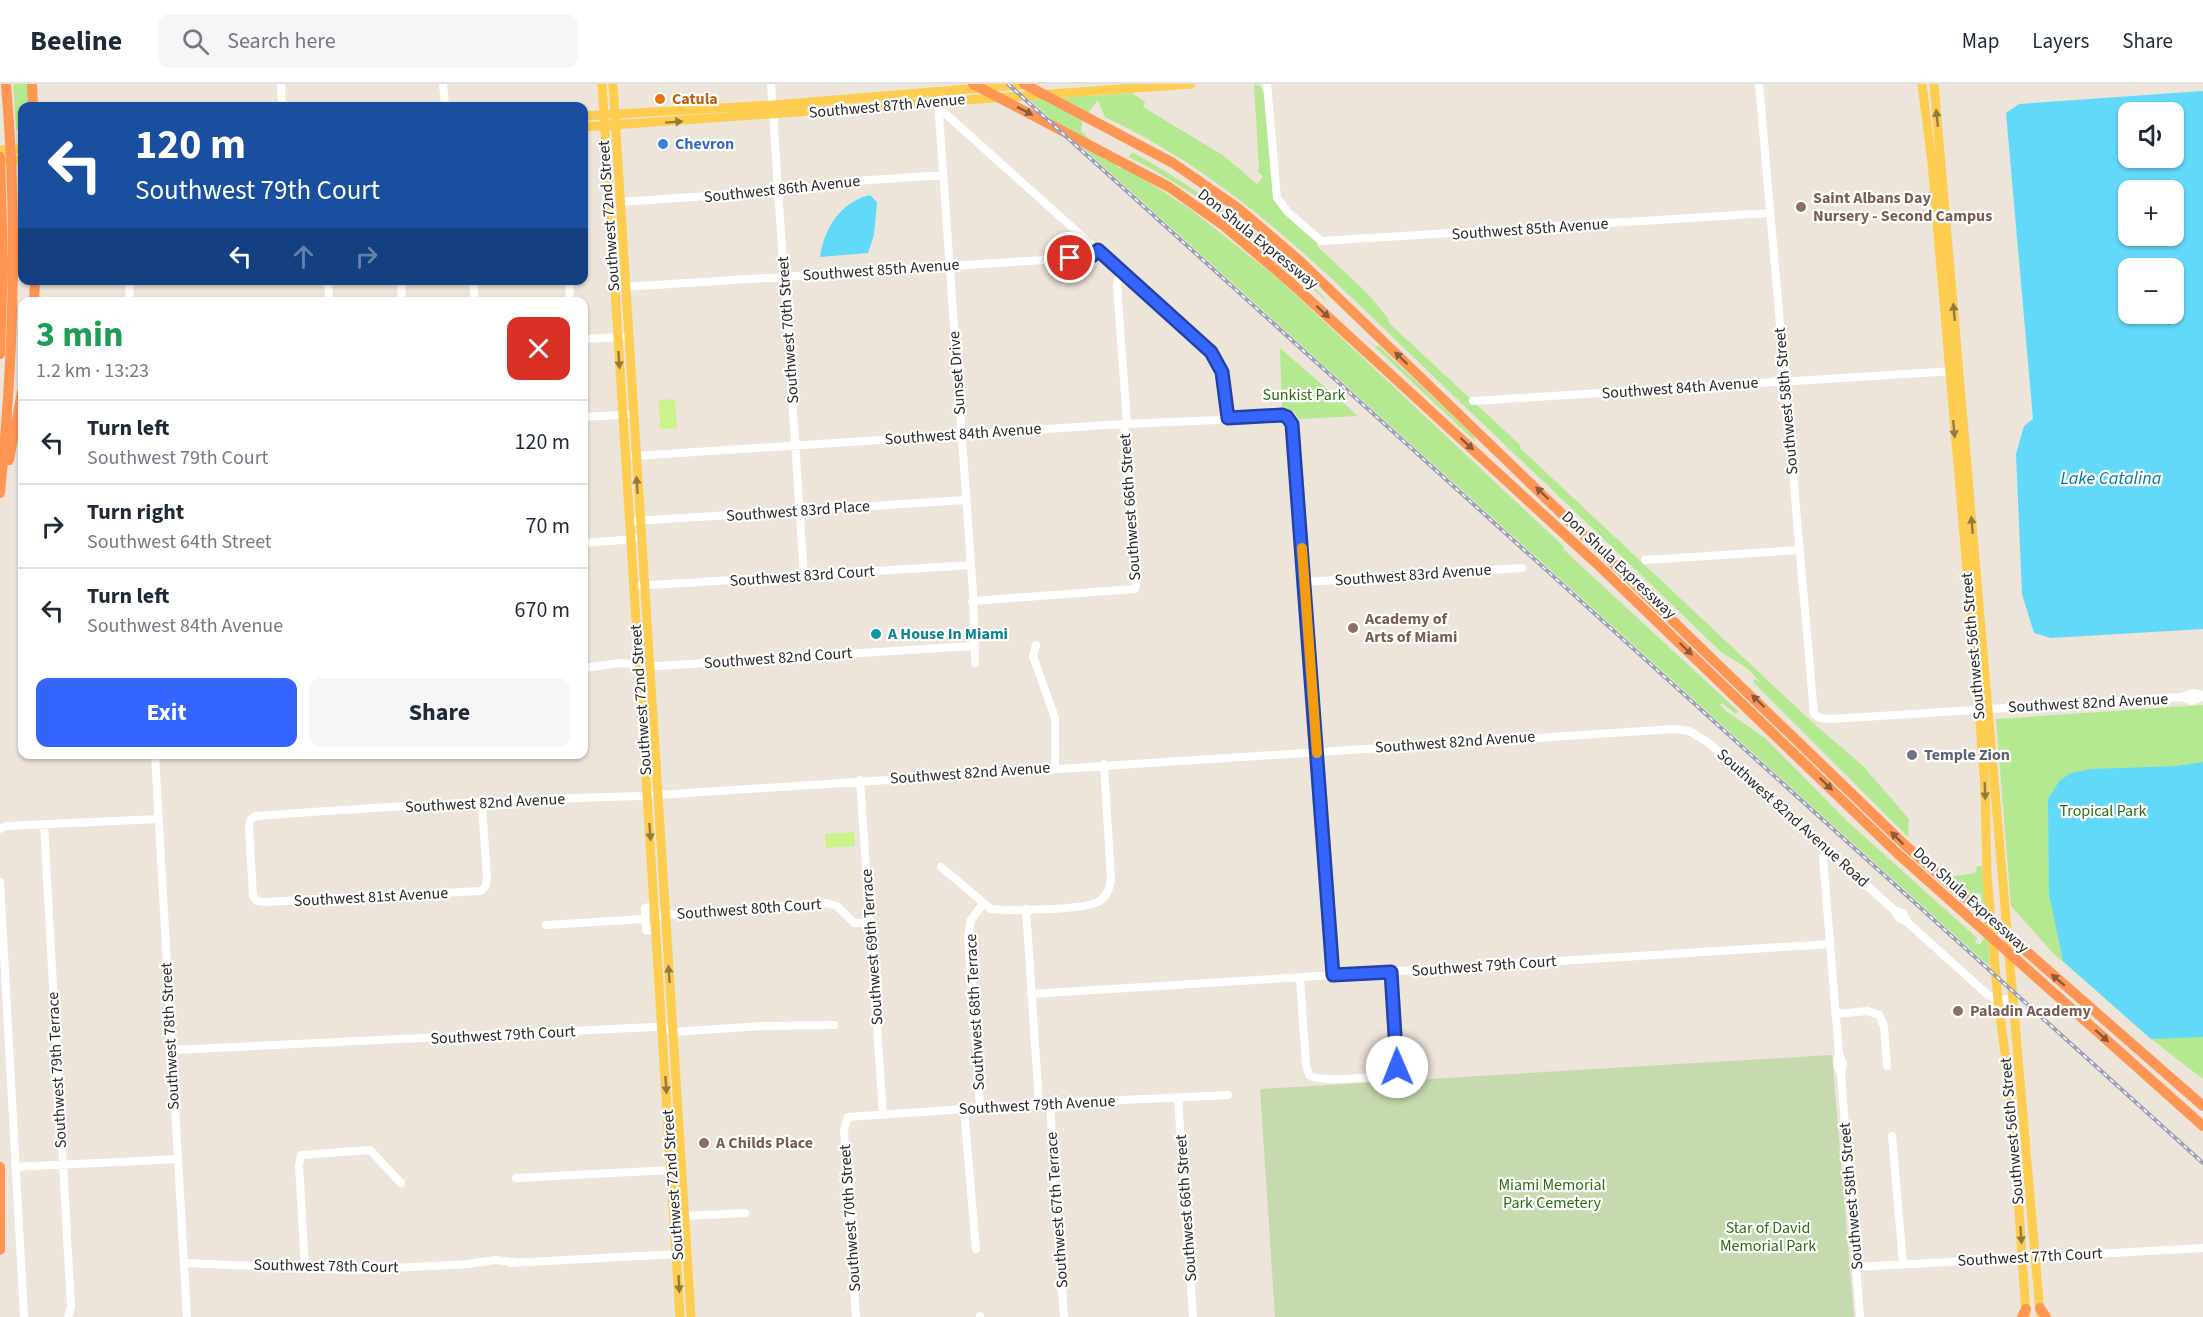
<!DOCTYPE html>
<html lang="en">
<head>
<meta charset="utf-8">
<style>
  body { margin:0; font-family:"Source Sans 3",sans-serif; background:#f6f6f7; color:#1f2937; height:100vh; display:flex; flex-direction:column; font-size:22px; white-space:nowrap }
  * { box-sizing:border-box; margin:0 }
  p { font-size:20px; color:#747a83 }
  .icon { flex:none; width:33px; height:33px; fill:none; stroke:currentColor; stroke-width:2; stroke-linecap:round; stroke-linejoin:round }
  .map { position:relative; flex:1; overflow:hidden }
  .sheet { position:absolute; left:18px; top:213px; width:570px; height:462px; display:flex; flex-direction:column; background:#fff; border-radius:12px; box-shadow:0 2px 4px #0004 }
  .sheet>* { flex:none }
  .banner { position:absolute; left:18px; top:18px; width:570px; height:183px; border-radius:12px; box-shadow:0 2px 4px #0004; background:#1a4fa0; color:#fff; overflow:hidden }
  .fabs { position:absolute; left:2118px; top:18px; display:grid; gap:12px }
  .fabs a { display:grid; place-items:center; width:66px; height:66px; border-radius:12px; background:#fff; box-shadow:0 2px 4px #0004; font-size:30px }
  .pin { position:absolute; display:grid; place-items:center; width:51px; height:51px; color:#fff; margin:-26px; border:3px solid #fff; border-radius:50%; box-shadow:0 2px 6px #0007 }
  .me { position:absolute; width:66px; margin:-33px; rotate:359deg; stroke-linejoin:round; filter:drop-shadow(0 0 4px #0008) }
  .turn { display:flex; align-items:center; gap:21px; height:126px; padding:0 18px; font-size:27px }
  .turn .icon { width:78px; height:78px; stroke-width:2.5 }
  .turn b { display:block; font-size:42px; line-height:51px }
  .lanes { display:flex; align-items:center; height:57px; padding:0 18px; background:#0003; justify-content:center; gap:30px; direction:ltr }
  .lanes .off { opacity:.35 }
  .round { display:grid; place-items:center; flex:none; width:63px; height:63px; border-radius:12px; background:#f6f6f7 }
  .overview { display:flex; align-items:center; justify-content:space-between; height:102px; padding:0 18px }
  h1 { font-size:36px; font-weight:700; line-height:45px; color:#1e9e55 }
  .action { display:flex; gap:12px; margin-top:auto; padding:12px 18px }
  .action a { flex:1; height:69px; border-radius:12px; background:#3565ff; color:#fff; font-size:24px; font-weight:700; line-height:69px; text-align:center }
  .action a+a { background:#f6f6f7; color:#1f2937 }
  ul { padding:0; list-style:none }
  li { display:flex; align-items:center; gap:18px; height:84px; padding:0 18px; border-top:2px solid #e0e1e3 }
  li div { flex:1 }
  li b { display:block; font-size:22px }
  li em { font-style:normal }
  header { display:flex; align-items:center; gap:36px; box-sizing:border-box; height:84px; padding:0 30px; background:#fff; border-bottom:2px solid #e0e1e3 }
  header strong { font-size:28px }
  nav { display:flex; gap:33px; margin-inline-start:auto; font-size:21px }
  .search { width:420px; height:54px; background:#f6f6f7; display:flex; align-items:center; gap:15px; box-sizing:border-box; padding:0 21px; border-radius:12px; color:#747a83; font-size:22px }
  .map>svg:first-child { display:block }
  .green { fill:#b4e991 }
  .cemetery { fill:#c6d9af }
  .pitch { fill:#ccf28c }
  .water { fill:#63d9fa; fill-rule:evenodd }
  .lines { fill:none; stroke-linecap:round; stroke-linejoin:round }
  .minor { stroke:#fff; stroke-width:8 }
  .major { stroke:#fecc4f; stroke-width:9 }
  .highway { stroke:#ff9553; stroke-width:10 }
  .rail-casing { stroke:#9ca1b6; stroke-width:4 }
  .rail { stroke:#fff; stroke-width:1.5; stroke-dasharray:4.5; stroke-linecap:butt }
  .oneway { fill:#8a5a3c }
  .oneway2 { fill:#947b3c }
  .route-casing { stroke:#2242a6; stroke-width:15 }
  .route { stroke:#3565ff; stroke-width:10 }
  .slow { stroke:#f59e0b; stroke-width:10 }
  .food-dot { fill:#e8710a; stroke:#fff; stroke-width:2 }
  .shop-dot { fill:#3f7fe0; stroke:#fff; stroke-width:2 }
  .education-dot { fill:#8d6e63; stroke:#fff; stroke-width:2 }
  .culture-dot { fill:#0f9aa8; stroke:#fff; stroke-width:2 }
  .worship-dot { fill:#6b7280; stroke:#fff; stroke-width:2 }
  .labels { text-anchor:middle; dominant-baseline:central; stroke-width:4.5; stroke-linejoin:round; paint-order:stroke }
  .food-label { font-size:16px; font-weight:bold; fill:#c56008; stroke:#fff; text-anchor:start }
  .street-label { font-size:16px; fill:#2a2a2a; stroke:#fff }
  .shop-label { font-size:16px; font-weight:bold; fill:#366cbe; stroke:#fff; text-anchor:start }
  .education-label { font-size:16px; font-weight:bold; fill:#785e54; stroke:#fff; text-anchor:start }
  .park-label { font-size:16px; fill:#2a6d13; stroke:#fff }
  .culture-label { font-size:16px; font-weight:bold; fill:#0d838f; stroke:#fff; text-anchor:start }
  .worship-label { font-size:16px; font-weight:bold; fill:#5b616d; stroke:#fff; text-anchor:start }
  .water-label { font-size:18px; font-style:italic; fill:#0176a7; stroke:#fff }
</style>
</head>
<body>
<header>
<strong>Beeline</strong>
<div class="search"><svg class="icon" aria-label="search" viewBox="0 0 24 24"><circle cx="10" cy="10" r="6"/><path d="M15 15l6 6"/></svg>Search here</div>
<nav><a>Map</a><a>Layers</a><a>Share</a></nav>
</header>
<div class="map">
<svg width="2203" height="1233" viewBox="0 0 2203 1233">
  <rect width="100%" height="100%" fill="#ede4da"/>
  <!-- green -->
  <path class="green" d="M13,0H29L30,22H22V50L16,45Z
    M1254,0L1260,2L1264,9L1274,112L1318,159L1317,162L1367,209L1388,234L1389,239L1520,361V364L1811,637L1863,682L1909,735L1908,753L1753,598L1755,595L1762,600L1747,584L1721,568C1625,475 1528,383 1432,291C1328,191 1238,96 1105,33L1098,16L1083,35L1081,47L1119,84L1126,83L1194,128L1281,197L1563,462L1564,466L1738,627L1736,630L1722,619L1720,621L1726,627L1765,654L1848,738L1977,854L1975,859L1980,861L1985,852L1981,809L1970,810L1951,793L1975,789L1977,782H1982L1990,880L1988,881L1030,16L1132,9L1145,18L1143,23L1224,72L1257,100L1263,93L1257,86L1259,85Z
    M1132,68C1193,102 1251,144 1302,193C1310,200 1323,210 1327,218C1265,160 1203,111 1129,73Z
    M1363,252L1376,263L1378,261L1474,352L1475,357Z
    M1280,264L1358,332L1299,335L1294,328L1282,326Z
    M2203,621V995L2151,955L2053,869L2011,822L1996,635Z"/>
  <!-- cemetery -->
  <path class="cemetery" d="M1832,971L1854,1233H1275L1260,1005Z"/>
  <!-- pitch -->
  <path class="pitch" d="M675,315L677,344L660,345L659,316Z
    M854,748L855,762L826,764L825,750Z"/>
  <!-- water -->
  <path class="water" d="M2203,7V545L2051,554L2034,549L2022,510L2016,370L2024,342L2033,335L2006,29L2019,20ZM2128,28H2174V74H2128ZM2128,106H2174V152H2128ZM2128,184H2174V230H2128Z
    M870,111L877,118L874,151L868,169L820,173C824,145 840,118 870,111Z
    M2203,678V953L2151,955L2063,877L2049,810L2048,715L2060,696L2071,689L2091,685L2177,682Z"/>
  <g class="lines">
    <!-- minor -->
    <path class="minor" d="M281,0L282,22
      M443,0L445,22
      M771,0L804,492
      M1267,0L1277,114L1288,128L1321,157L1770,129
      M1759,0L1814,630L1820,634L1832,635L2181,613L2193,609L2203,611
      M938,17L973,509L975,579
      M938,23L1211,268L1222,288L1228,334
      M621,118L820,104L857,97L943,91
      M1121,187L1117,201L1127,340
      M129,196L130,218
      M328,196L329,218
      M401,196L402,218
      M473,196L475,218
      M569,196L570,218
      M625,203L1074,174L1092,172L1098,166
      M584,255L623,253
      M1473,317L1954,287
      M584,333L633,330
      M635,372L1124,340L1287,333L1293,346L1333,891
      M635,437L966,416
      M584,459L636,455
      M1645,476L1798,466
      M1305,498L1522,484
      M634,502L971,481
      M972,517L1135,505L1137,496L1124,340
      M1036,561L1033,572L1055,634V684
      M584,584L620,579L657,582L973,562
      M2181,613L2192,617L2203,613
      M155,670L187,1233
      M860,696L883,1030
      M482,719L487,795L485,803L481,807L265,818L257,817L253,812L249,742L251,735L256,732C384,722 513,716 641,712L1674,645L1689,647L1709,659L1894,826L1899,834L1907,838
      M44,741L71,1223L68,1233
      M0,745L6,742L159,735
      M1828,766L1823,774L1839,969L1837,981L1841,990L1860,1233
      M941,783L991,825C1011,827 1082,826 1098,818C1107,813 1110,804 1111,795L1104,680
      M0,798L24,1233
      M655,822L645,824L646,846L656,847
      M1026,825L1039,1020
      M1894,826L1903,829L1907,838L1988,911L1998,916L2012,915
      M655,832L826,819L837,822L854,839H870
      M546,841L644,835
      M1300,894L1306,981L1309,991C1319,999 1384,994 1395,987L1398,978L1391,888
      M1031,910L1830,860
      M1835,930L1868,927L1879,931L1884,942L1887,982
      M171,966L654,943H663L673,948L762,942L834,941
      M1839,969L1843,980L1841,990
      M1178,1015L1193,1233
      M1050,1019L1064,1233
      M980,1023L968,853L971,836L983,820
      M964,1025L976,1165
      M1892,1052L1903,1180
      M15,1083L178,1075
      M516,1094L672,1086
      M685,1132L745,1129
      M184,1179L353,1186L468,1180L495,1176L513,1178
      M511,1179L677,1170
      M1857,1183L2203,1164
      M305,1184L299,1081L301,1071L370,1066L401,1099
      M980,1232V1233
      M856,1233L844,1046L848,1033L1039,1020L1228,1011"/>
    <!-- major -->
    <path class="major" d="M602,0L680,1233
      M613,0L691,1233
      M1922,0L1932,79L1979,625L1985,703L1987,791L1998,916L2012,1022L2026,1231
      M1934,0L2040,1229
      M584,32L773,21L1030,0
      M584,43L1191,0
      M0,66L22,65
      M5,77L22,76"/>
    <!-- highway -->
    <path class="highway" d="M32,0L33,22
      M973,0L1169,103L1224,142L1290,198L1597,480L1897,769L2203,1042
      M1024,0L1173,79L1238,124L1300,177L1905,761L2203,1022
      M0,73L3,180L0,270
      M34,218L35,196
      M9,376L22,308
      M0,409C14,272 18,137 6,0
      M0,1083V1166
      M2040,1224L2046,1233
      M2022,1233L2026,1225"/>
    <defs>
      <path id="rail" d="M1008,0L2203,1079"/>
    </defs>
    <!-- rail casing -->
    <use href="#rail" class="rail-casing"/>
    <!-- rail -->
    <use href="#rail" class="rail"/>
  </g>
  <!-- one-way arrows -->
  <defs><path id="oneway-solid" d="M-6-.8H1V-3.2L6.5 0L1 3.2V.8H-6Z" transform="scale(1.5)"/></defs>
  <g class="oneway">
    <use href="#oneway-solid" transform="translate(1025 27) rotate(27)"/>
    <use href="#oneway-solid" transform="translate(1323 228) rotate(43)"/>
    <use href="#oneway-solid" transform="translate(1401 274) rotate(-136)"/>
    <use href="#oneway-solid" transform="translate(1467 360) rotate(42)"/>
    <use href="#oneway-solid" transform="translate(1542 409) rotate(-136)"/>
    <use href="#oneway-solid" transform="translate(1686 565) rotate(44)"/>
    <use href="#oneway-solid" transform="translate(1758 617) rotate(-136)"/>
    <use href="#oneway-solid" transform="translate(1826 700) rotate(44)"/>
    <use href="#oneway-solid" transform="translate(1897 754) rotate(-135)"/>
    <use href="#oneway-solid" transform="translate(2058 896) rotate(-139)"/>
    <use href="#oneway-solid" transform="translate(2102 952) rotate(42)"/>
  </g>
  <g class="oneway2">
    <use href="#oneway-solid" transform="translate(1937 34) rotate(-96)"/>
    <use href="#oneway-solid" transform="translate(674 38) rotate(-4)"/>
    <use href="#oneway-solid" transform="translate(1954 228) rotate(-95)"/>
    <use href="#oneway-solid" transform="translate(619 276) rotate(86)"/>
    <use href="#oneway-solid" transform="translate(1954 345) rotate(85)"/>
    <use href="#oneway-solid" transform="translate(637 401) rotate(-94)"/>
    <use href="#oneway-solid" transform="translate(1972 441) rotate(-95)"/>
    <use href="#oneway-solid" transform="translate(1985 707) rotate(88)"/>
    <use href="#oneway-solid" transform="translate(650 748) rotate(86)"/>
    <use href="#oneway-solid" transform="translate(669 890) rotate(-94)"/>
    <use href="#oneway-solid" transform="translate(666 1001) rotate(86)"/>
    <use href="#oneway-solid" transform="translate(2021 1151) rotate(86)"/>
    <use href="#oneway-solid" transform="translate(679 1200) rotate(87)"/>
  </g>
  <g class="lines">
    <defs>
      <path id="route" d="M1070,174L1092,172L1098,166L1211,268L1222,288L1228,334L1282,331L1287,333L1292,340L1333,891L1391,888L1397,983"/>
    </defs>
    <!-- route casing -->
    <use href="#route" class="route-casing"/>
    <!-- route -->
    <use href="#route" class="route"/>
    <!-- slow -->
    <path class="slow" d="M1302,464L1317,669"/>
  </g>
  <!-- markers -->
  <circle class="food-dot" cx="660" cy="15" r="6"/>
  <circle class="shop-dot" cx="663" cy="60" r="6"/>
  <g class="education-dot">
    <circle cx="1801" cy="123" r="6"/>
    <circle cx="1353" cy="544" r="6"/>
    <circle cx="1958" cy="927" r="6"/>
    <circle cx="704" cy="1059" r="6"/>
  </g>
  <circle class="culture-dot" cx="876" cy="550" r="6"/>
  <circle class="worship-dot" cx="1912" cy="671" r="6"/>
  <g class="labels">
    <!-- food labels -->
    <g class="food-label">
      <text x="672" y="15">Catula</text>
    </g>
    <!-- street labels -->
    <g class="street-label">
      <text transform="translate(887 22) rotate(-5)">Southwest 87th Avenue</text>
      <text transform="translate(782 105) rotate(-6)">Southwest 86th Avenue</text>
      <text transform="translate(609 132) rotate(-94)">Southwest 72nd Street</text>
      <text transform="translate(1530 145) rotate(-4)">Southwest 85th Avenue</text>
      <text transform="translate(1258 155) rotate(39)">Don Shula Expressway</text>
      <text transform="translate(881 186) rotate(-4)">Southwest 85th Avenue</text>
      <text transform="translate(788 246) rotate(-94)">Southwest 70th Street</text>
      <text transform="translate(957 289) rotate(-94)">Sunset Drive</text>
      <text transform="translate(1680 304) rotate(-4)">Southwest 84th Avenue</text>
      <text transform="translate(1786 317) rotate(-95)">Southwest 58th Street</text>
      <text transform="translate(963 350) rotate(-4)">Southwest 84th Avenue</text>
      <text transform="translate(1130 423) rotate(-94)">Southwest 66th Street</text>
      <text transform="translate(798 427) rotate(-4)">Southwest 83rd Place</text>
      <text transform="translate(1619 481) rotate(43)">Don Shula Expressway</text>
      <text transform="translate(1413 491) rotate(-4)">Southwest 83rd Avenue</text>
      <text transform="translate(802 492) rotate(-4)">Southwest 83rd Court</text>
      <text transform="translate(1973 562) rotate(-95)">Southwest 56th Street</text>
      <text transform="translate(778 574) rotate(-4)">Southwest 82nd Court</text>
      <text transform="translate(641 616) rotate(-94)">Southwest 72nd Street</text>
      <text transform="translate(2088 619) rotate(-3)">Southwest 82nd Avenue</text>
      <text transform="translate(1455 658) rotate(-4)">Southwest 82nd Avenue</text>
      <text transform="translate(970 689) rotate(-4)">Southwest 82nd Avenue</text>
      <text transform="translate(485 719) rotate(-3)">Southwest 82nd Avenue</text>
      <text transform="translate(1793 734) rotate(42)">Southwest 82nd Avenue Road</text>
      <text transform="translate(371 813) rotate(-3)">Southwest 81st Avenue</text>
      <text transform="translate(1971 816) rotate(42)">Don Shula Expressway</text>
      <text transform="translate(749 825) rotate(-4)">Southwest 80th Court</text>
      <text transform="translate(872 863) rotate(-94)">Southwest 69th Terrace</text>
      <text transform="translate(1484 882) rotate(-4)">Southwest 79th Court</text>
      <text transform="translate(975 928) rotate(-93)">Southwest 68th Terrace</text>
      <text transform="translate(503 951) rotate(-3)">Southwest 79th Court</text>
      <text transform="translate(170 952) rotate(-93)">Southwest 78th Street</text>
      <text transform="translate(57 986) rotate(-93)">Southwest 79th Terrace</text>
      <text transform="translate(1037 1021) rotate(-3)">Southwest 79th Avenue</text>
      <text transform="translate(2012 1047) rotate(-95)">Southwest 56th Street</text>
      <text transform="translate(673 1101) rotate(-94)">Southwest 72nd Street</text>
      <text transform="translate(1851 1112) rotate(-95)">Southwest 58th Street</text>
      <text transform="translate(1186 1124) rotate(-94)">Southwest 66th Street</text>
      <text transform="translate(1057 1126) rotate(-94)">Southwest 67th Terrace</text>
      <text transform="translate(850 1134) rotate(-94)">Southwest 70th Street</text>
      <text transform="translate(2030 1173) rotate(-3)">Southwest 77th Court</text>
      <text transform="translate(326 1182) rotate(1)">Southwest 78th Court</text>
    </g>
    <!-- shop labels -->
    <g class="shop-label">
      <text x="675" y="60">Chevron</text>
    </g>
    <!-- education labels -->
    <g class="education-label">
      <text x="1813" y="114">Saint Albans Day<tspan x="1813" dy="18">Nursery - Second Campus</tspan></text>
      <text x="1365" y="535">Academy of<tspan x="1365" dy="18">Arts of Miami</tspan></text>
      <text x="1970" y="927">Paladin Academy</text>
      <text x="716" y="1059">A Childs Place</text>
    </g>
    <!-- park labels -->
    <g class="park-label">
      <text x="1304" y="311">Sunkist Park</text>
      <text x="2103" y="727">Tropical Park</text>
      <text x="1552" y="1101">Miami Memorial<tspan x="1552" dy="18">Park Cemetery</tspan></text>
      <text x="1768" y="1144">Star of David<tspan x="1768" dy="18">Memorial Park</tspan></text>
    </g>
    <!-- culture labels -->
    <g class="culture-label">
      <text x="888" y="550">A House In Miami</text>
    </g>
    <!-- worship labels -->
    <g class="worship-label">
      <text x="1924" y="671">Temple Zion</text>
    </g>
    <!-- water labels -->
    <g class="water-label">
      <text x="2111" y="394">Lake Catalina</text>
    </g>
  </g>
</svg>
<div class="fabs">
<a><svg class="icon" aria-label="sound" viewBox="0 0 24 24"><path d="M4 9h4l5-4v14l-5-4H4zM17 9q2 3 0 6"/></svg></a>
<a>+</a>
<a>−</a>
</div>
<div class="pin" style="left:1070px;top:174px;background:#d93025"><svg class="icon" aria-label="arrive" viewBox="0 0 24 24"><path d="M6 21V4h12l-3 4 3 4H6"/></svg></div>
<svg class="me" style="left:1397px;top:983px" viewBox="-20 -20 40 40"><circle r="19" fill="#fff"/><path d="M0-13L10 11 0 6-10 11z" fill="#3565ff"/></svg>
<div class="banner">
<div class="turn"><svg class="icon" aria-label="left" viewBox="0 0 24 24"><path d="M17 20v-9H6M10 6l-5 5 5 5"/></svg><div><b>120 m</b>Southwest 79th Court</div></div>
<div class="lanes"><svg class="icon" aria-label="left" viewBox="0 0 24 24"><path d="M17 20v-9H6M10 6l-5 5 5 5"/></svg><svg class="icon off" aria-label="ahead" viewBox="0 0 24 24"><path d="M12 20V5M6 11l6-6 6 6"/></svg><svg class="icon off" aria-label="right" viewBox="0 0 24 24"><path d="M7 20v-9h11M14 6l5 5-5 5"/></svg></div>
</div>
<section class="sheet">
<div class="overview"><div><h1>3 min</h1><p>1.2 km · 13:23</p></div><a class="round" style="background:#d93025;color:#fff"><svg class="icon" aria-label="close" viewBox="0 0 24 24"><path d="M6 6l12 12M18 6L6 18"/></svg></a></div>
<ul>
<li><svg class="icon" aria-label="left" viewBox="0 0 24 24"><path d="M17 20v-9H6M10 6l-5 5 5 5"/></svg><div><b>Turn left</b><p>Southwest 79th Court</p></div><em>120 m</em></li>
<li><svg class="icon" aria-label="right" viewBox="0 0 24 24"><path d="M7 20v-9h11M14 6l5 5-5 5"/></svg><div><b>Turn right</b><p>Southwest 64th Street</p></div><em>70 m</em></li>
<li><svg class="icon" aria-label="left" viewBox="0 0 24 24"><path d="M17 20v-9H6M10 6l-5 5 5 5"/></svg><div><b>Turn left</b><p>Southwest 84th Avenue</p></div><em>670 m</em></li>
</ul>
<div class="action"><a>Exit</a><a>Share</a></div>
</section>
</div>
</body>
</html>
